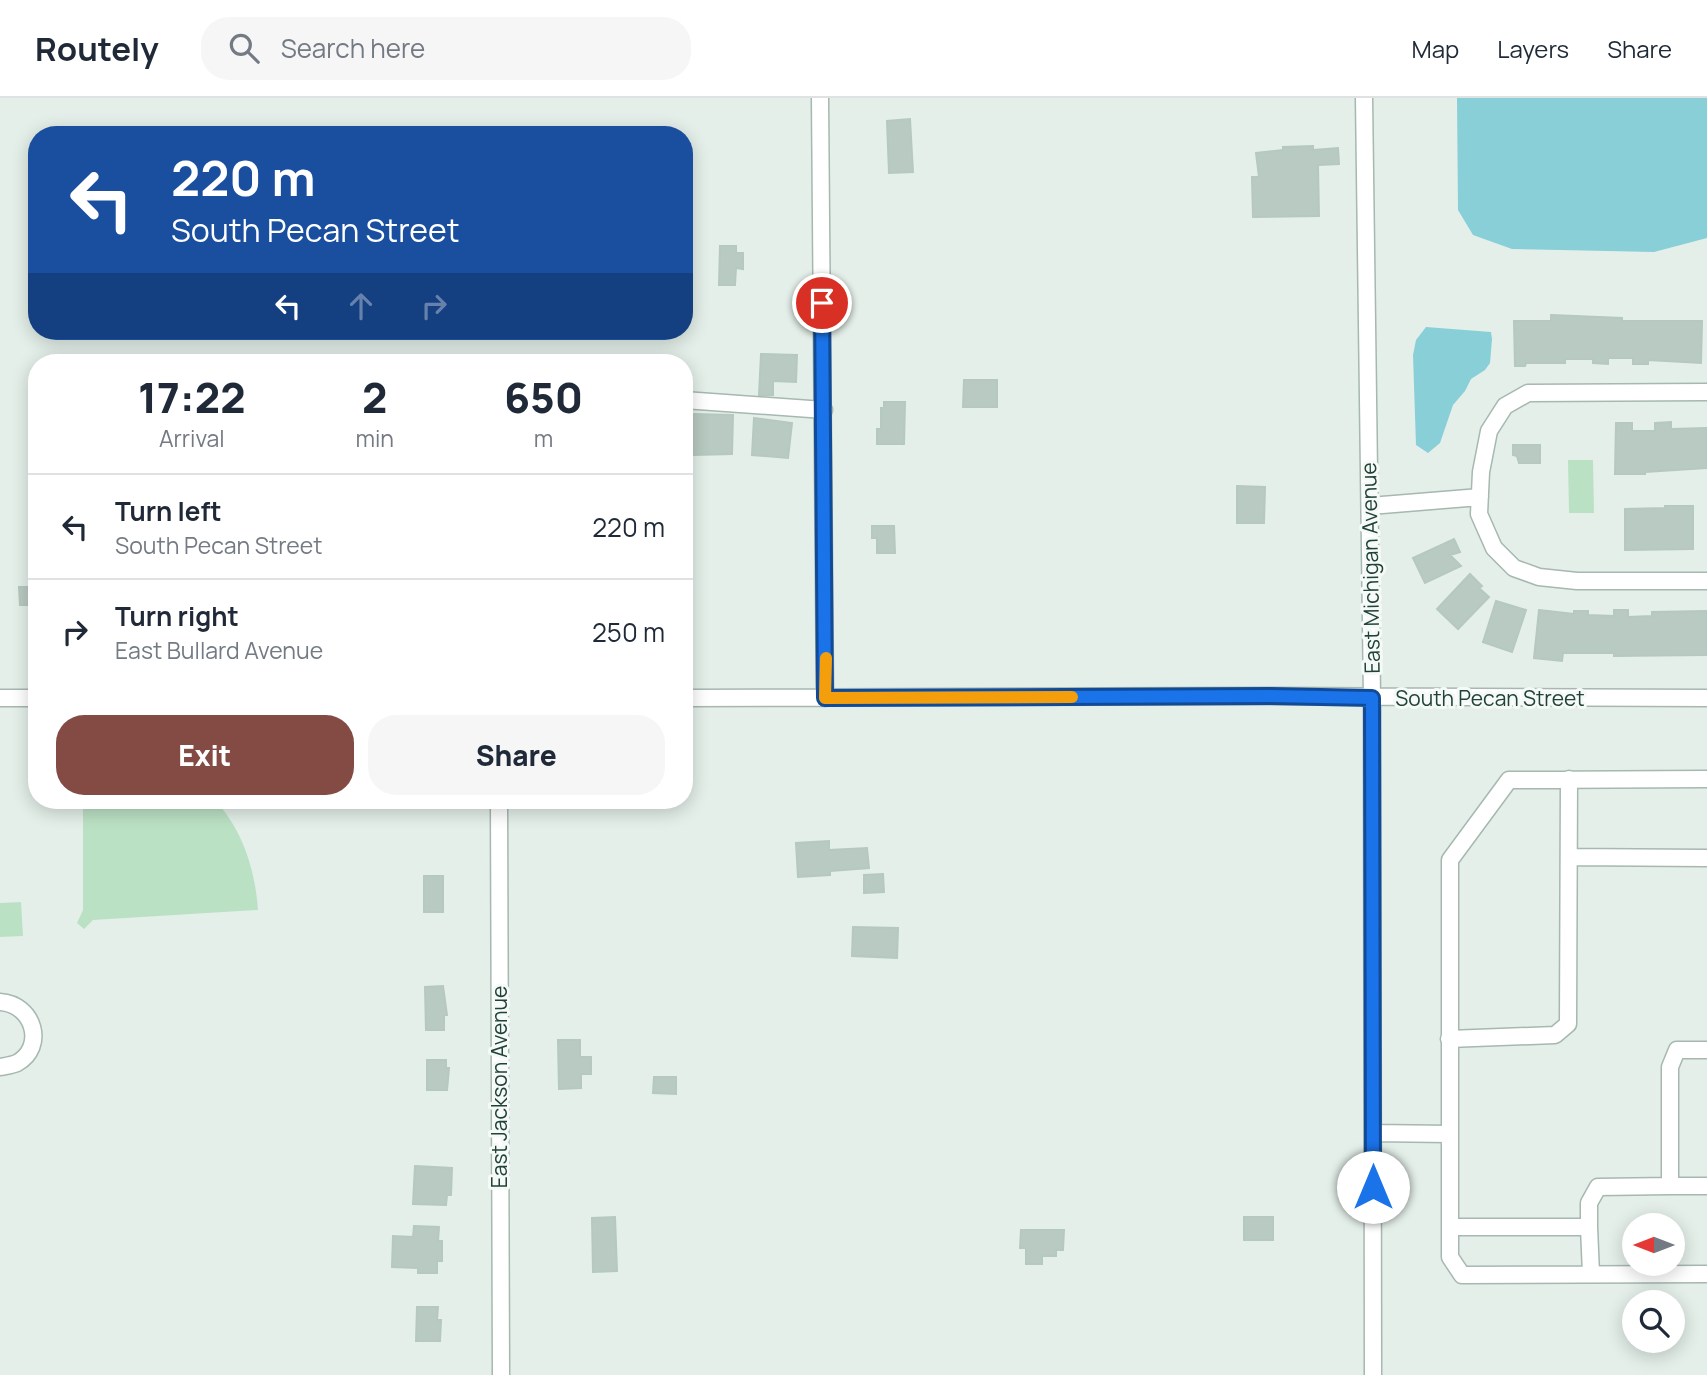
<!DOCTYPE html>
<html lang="en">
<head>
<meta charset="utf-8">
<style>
  body { margin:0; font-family:Manrope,sans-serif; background:#f6f6f7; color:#1f2937; height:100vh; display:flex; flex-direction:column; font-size:26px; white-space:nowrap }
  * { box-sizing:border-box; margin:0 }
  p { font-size:23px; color:#747a83 }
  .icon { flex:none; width:38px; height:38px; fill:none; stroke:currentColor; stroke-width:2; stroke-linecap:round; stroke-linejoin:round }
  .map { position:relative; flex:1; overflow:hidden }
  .drawer { position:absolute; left:28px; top:256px; width:665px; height:455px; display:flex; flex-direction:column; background:#fff; border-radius:28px; box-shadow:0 4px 18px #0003 }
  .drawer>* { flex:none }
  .banner { position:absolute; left:28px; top:28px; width:665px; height:214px; border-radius:28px; box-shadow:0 4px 18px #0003; background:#1a4fa0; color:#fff; overflow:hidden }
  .needle { width:46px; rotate:270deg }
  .controls { position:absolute; left:1622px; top:1115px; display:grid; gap:14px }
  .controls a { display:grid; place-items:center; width:63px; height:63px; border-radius:50%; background:#fff; box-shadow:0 4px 18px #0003; font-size:35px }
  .pin { position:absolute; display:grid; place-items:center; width:60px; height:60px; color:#fff; margin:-30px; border:4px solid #fff; border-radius:50%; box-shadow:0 2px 7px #0007 }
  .me { position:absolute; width:77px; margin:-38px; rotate:0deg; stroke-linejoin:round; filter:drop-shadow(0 0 5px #0008) }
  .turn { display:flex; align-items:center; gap:24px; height:147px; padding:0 28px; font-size:32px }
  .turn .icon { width:91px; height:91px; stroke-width:2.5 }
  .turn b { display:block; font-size:49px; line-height:60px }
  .lanes { display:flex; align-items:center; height:66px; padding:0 28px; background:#0003; justify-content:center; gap:35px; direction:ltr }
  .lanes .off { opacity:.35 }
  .eta { display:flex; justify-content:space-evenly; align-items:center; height:119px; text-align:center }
  .eta b { font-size:42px; font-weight:800; line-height:49px }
  .primary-button { display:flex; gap:14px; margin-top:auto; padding:14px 28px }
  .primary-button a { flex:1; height:80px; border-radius:28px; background:#834b44; color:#fff; font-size:28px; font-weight:800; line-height:80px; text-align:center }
  .primary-button a+a { background:#f6f6f7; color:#1f2937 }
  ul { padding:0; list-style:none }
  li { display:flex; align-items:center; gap:21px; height:105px; padding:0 28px; border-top:2px solid #e0e1e3 }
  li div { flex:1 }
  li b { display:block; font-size:26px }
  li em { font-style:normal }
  header { display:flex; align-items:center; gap:42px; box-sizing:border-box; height:98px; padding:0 35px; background:#fff; border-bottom:2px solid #e0e1e3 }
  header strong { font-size:33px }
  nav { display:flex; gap:38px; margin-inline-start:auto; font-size:24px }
  .search { width:490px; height:63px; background:#f6f6f7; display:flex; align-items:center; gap:18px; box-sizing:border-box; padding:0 24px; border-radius:28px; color:#747a83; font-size:26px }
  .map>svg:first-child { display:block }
  .green { fill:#bbe1c4 }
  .water { fill:#88cfd8 }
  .building { fill:#b9cac2; stroke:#b5c9c0; stroke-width:2 }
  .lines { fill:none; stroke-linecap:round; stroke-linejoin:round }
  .minor-casing { stroke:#a6b8b0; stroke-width:19 }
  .minor { stroke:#fff; stroke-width:16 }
  .route-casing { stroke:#114b97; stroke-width:18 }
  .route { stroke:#1a73e8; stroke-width:12 }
  .slow { stroke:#f59e0b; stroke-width:12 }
  .labels { text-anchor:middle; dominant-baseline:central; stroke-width:6; stroke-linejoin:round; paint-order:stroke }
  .street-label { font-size:21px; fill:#214238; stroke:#f5faf7 }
</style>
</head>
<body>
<header>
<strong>Routely</strong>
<div class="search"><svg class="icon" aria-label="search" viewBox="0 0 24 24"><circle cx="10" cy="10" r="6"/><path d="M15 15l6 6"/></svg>Search here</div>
<nav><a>Map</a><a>Layers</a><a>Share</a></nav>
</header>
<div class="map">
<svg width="1707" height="1277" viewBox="0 0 1707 1277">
  <rect width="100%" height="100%" fill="#e4efe9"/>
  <!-- green -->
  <path class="green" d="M1568,362H1593L1594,415H1569Z
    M83,702H215C243,733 255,771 258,812L93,822L84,831L77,825L83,812Z
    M21,804L23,838L0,839V805Z"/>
  <!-- water -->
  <path class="water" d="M1457,0H1707V140L1654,154L1512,151L1473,137L1458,112Z
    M1426,229L1491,234L1492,241L1490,265L1485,272L1471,281L1465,293L1453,307L1440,345L1428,355L1416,347L1413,257L1416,242Z"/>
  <!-- building -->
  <path class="building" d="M910,21L913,74L889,75L887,23Z
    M1313,48V52L1338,50L1339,66L1318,67L1319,118L1253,119L1252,79H1259L1256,55L1283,52V49Z
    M720,148H736V155H743V171L736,170L735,187H719Z
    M1551,217L1622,220V223H1702L1701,265L1648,262V266H1633V260H1608V266L1593,265V261H1565V265H1526L1525,268H1515L1514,223H1551Z
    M761,256L797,257L796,284L773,283V297H759Z
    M964,282H997V309H963Z
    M884,304H905L904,346H877V331H881V310H884Z
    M693,316L733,317L732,356L693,357Z
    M754,320L792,325L788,360L752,357Z
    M1671,324V331L1707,330V370L1645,374V376H1615L1616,325H1632V333H1655V325Z
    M1513,347H1540V365H1519L1517,358L1513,357Z
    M1237,388L1265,389L1264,425H1237Z
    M1665,408H1693V451L1625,452V411L1665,410Z
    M872,428H894L895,455H877V440H872Z
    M1454,441L1460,454L1450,457L1461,468L1425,485L1413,460Z
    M1470,476L1482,488L1479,490L1489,499L1458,531L1437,511Z
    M19,489H37V507H20Z
    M1496,503L1526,512L1512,554L1483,544Z
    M1539,512L1574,516V513H1588V517L1614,518V512H1628V519L1652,518V514L1707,513V557L1614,558V555H1563L1562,563L1534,560Z
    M829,743V752L867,750L869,770L830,773V777L798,779L796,745Z
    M883,776L884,794L864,795V777Z
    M424,778H443V814H424Z
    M853,829L898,830L897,860L852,858Z
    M443,888L447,917H444V932H426L425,889Z
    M558,942H580V959H591V976H581V990L559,991Z
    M427,962H446V970H449L447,992H427Z
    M654,979H676V996L653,995Z
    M415,1068L452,1070L451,1097H447L446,1107L413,1106Z
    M615,1119L617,1173L593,1174L592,1120Z
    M1244,1119H1273V1142H1244Z
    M414,1128L439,1129L438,1143H442V1163H437V1175H418V1170L392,1169L393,1138L413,1139Z
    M1021,1132H1064L1063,1152H1056V1158H1042V1166H1026V1150H1020Z
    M417,1209H438L437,1222H441L440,1243H416Z"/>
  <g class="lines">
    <defs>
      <path id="minor" d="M820,0L825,600
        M1364,0L1372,600L1373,1277
        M1707,294L1528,295L1505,308L1489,333L1481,374L1479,416L1494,450L1514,470L1539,479L1577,483H1707
        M684,302L824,312
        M1370,408L1480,399
        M0,600H37
        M684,600L1269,598L1707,600
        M1707,681L1509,682L1450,762V1159L1462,1177L1707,1176
        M499,702L501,1277
        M1569,759L1707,760
        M0,904C34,906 46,949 17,965C13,967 5,968 0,969
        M1449,941L1555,937L1568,926L1569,681
        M1373,1035L1449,1036
        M1670,1088H1707
        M1450,1129H1589L1591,1176
        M1589,1129V1105L1598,1089L1670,1088V969L1677,952H1707"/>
    </defs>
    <!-- minor casing -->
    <use href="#minor" class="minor-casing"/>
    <!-- minor -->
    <use href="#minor" class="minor"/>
  </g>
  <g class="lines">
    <defs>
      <path id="route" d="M822,205L825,600L1269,598L1372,600L1373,1089"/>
    </defs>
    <!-- route casing -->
    <use href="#route" class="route-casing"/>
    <!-- route -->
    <use href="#route" class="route"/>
    <!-- slow -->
    <path class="slow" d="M826,560L825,600L1072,599"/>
  </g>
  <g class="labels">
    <!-- street labels -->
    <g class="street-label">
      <text transform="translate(1370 470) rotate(-91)">East Michigan Avenue</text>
      <text x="1490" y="600">South Pecan Street</text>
      <text transform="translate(499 989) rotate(-90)">East Jackson Avenue</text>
    </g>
  </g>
</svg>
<div class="controls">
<a><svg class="needle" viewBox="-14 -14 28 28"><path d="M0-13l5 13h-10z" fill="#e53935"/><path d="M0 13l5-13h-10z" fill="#747a83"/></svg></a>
<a><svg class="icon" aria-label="search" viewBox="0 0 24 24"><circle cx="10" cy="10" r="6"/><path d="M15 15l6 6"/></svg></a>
</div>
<div class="pin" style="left:822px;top:205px;background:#d93025"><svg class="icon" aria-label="arrive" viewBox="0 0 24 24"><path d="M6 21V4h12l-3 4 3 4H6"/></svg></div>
<svg class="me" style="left:1373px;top:1089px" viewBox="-20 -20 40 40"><circle r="19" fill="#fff"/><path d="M0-13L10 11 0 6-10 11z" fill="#1a73e8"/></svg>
<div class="banner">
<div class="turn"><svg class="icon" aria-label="left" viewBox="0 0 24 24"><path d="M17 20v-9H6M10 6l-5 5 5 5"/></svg><div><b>220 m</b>South Pecan Street</div></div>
<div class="lanes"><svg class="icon" aria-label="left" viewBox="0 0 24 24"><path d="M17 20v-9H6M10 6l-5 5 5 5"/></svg><svg class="icon off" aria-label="ahead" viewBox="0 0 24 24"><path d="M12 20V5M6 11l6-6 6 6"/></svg><svg class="icon off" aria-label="right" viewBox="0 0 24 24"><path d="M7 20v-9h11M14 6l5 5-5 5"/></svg></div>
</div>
<section class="drawer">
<div class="eta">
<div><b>17:22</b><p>Arrival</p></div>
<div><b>2</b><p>min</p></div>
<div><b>650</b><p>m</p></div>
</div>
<ul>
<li><svg class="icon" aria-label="left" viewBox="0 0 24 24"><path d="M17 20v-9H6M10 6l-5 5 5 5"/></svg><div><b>Turn left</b><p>South Pecan Street</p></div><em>220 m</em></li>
<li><svg class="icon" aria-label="right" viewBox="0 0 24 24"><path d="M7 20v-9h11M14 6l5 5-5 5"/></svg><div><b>Turn right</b><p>East Bullard Avenue</p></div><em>250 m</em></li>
</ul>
<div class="primary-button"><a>Exit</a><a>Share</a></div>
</section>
</div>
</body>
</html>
